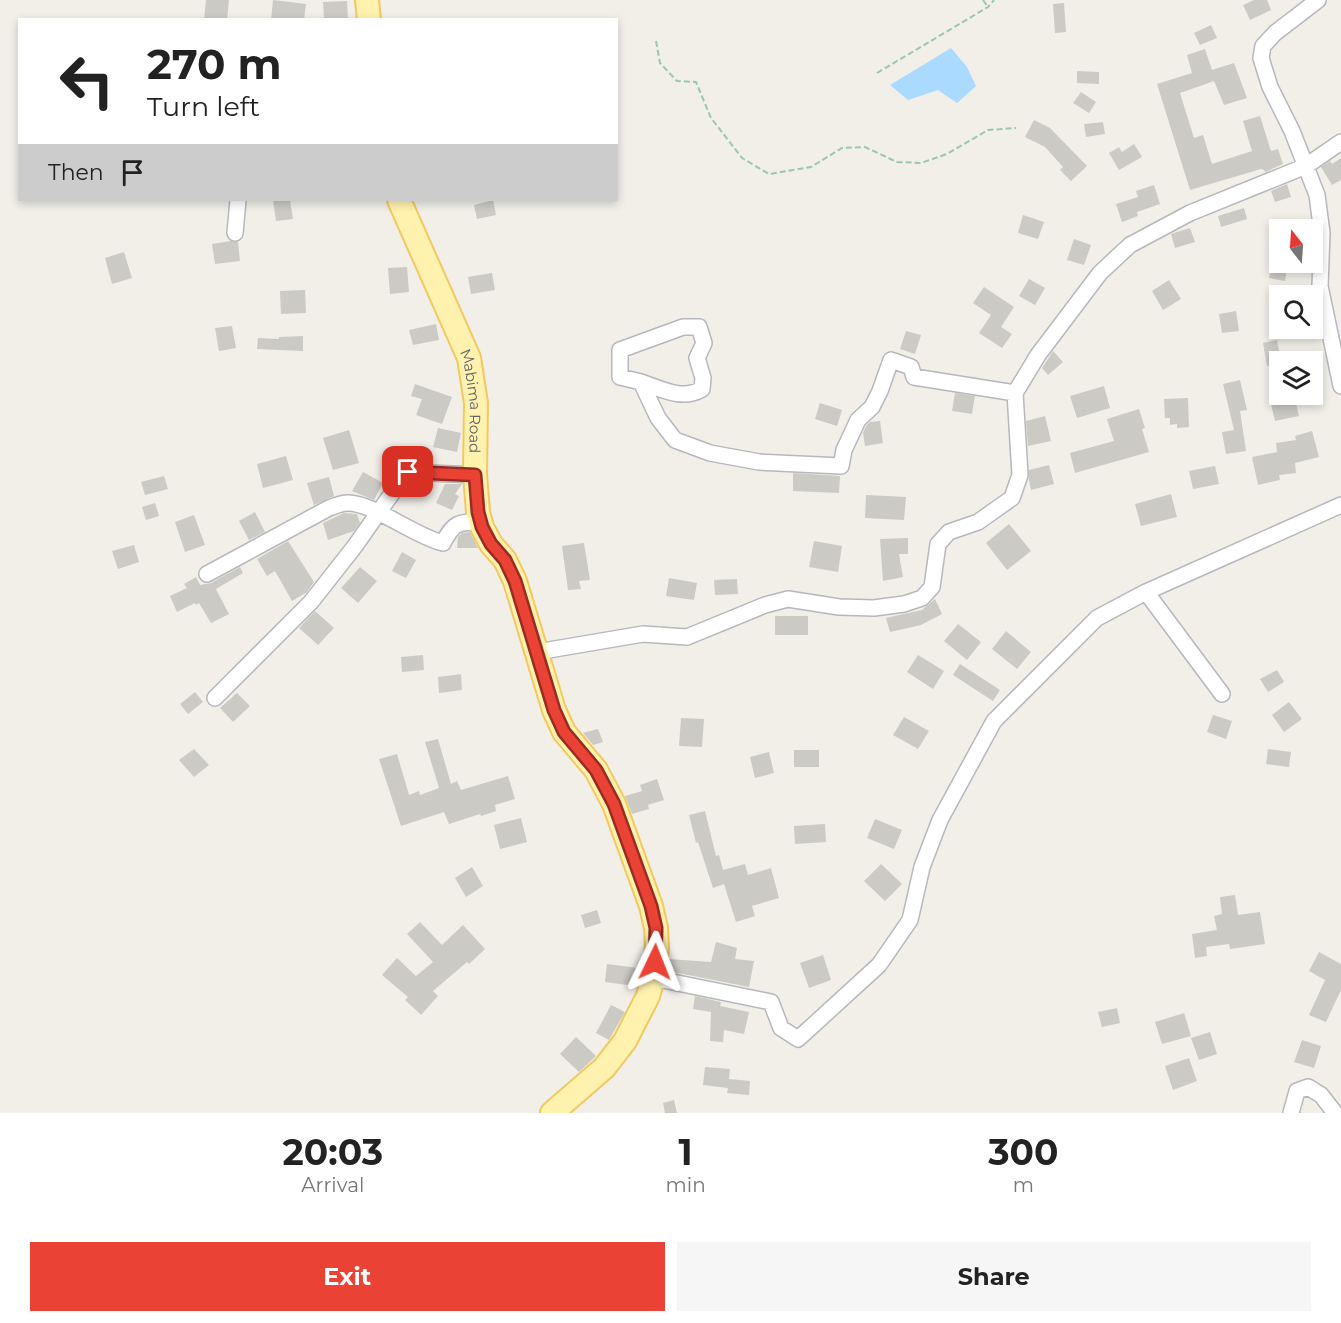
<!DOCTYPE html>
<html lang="en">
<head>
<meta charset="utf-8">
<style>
  body { margin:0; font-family:Montserrat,sans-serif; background:#f6f6f6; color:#222; height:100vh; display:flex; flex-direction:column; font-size:22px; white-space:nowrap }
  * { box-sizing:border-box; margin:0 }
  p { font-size:20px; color:#767676 }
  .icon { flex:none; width:33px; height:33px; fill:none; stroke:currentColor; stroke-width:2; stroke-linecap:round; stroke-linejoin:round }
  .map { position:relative; height:1113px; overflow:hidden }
  .drawer { display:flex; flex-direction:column; background:#fff; flex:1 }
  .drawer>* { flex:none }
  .guide { position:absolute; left:18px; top:18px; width:600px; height:183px; border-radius:0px; box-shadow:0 3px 9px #0003; background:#fff; color:#222; overflow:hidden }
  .needle { width:39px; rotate:343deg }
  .buttons { position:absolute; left:1269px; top:219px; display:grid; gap:12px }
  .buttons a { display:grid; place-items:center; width:54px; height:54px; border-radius:0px; background:#fff; box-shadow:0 3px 9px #0003; font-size:30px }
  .pin { position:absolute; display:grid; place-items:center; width:51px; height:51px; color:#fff; margin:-26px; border-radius:12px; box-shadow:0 3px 9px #0006 }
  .me { position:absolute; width:66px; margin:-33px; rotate:2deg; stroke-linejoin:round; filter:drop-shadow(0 0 4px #0008) }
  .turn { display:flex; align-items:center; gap:21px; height:126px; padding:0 30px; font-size:27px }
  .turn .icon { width:78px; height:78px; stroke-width:2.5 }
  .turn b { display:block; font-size:42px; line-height:51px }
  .then { display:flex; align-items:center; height:57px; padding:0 30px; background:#0003; gap:12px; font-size:22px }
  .eta { display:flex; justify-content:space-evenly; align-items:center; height:102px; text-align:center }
  .eta b { font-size:36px; font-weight:700; line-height:42px }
  .action { display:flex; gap:12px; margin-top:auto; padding:12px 30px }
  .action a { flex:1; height:69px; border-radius:0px; background:#ea4335; color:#fff; font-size:24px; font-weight:700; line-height:69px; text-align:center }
  .action a+a { background:#f6f6f6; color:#222 }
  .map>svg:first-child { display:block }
  .water { fill:#aadaff }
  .building { fill:#cccac5 }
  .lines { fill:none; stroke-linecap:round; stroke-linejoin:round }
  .street-casing { stroke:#b5b8bc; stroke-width:18 }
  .primary-casing { stroke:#f2c960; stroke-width:26 }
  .path { stroke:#9cc7a9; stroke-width:2; stroke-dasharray:6 3; stroke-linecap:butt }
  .street { stroke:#fff; stroke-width:15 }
  .primary { stroke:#fff2af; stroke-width:22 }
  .route-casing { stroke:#982c22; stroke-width:15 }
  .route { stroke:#ea4335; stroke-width:10 }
  .labels { text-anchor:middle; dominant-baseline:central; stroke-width:4.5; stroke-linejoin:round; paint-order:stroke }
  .street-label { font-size:15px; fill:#5f6368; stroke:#fff }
</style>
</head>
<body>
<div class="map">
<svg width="1341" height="1113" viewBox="0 0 1341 1113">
  <rect width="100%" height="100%" fill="#f1efe8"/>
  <!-- water -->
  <path class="water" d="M951,48L967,67L976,86L957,103L938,90L908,100L890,85Z"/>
  <!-- building -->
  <path class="building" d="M206,0H229L227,20H204Z
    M273,0L306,4L304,20H271Z
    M1254,0H1267L1271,10L1250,20L1243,5Z
    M347,1L348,20H324L323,2Z
    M1064,3L1066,32L1055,33L1053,4Z
    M1211,25L1217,38L1200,45L1194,33Z
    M1205,49L1212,70L1234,63L1247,98L1224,105L1214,81L1180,93L1194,138L1203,135L1212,164L1252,151L1243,121L1260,116L1271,151L1278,149L1283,164L1265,172L1264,170L1261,169L1190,190L1157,84L1192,73L1187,55Z
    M1077,71L1099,72V84L1077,83Z
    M1081,92L1096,102L1089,113L1073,103Z
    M1034,120L1050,128L1087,166L1071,181L1060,170L1063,167L1045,147L1025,137Z
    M1103,122L1105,134L1086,137L1084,124Z
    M1134,144L1142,157L1119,170L1109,153L1119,147L1122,152Z
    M1341,158V180L1332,185L1321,167L1330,161L1332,164Z
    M1287,184L1291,197L1275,202L1271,191Z
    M1154,185L1160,204L1137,212L1138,216L1122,222L1116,204L1138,197L1136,191Z
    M273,200H290L293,219L276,221Z
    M493,200L496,215L477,219L474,205Z
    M1244,208L1247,219L1221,227L1218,216Z
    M1023,215L1044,222L1038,239L1018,233Z
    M1190,228L1195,242L1175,248L1171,234Z
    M1074,239L1091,245L1084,265L1067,260Z
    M231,241L238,242L240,261L215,264L212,244Z
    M124,252L132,278L112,284L105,258Z
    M1272,262H1288L1285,281L1269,278Z
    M407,267L409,292L390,294L388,268Z
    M492,273L495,290L471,294L468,277Z
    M1029,279L1045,288L1035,305L1019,296Z
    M1169,280L1181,299L1163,310L1152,291Z
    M984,287L1014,307L1001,327L1012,334L1002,348L979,333L991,315L973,303Z
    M305,290L306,313L281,314L280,291Z
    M1236,311L1239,331L1222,333L1219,314Z
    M436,324L439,340L413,345L409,330Z
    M232,326L236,348L219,351L215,328Z
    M906,331L921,335L915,354L900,349Z
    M303,336V351L257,349L258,338L279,339V337Z
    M1277,340L1281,362L1267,366L1263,343Z
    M1053,351L1063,362L1048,375L1042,368Z
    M1240,380L1247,410L1240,411L1246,451L1226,454L1222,432L1234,430L1223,384Z
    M415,384L452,397L442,424L416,415L422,399L411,396Z
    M1104,386L1110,408L1077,418L1070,396Z
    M955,393L975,396L972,414L952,411Z
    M1188,398L1189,427L1177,428V424L1170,425V418H1165L1164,399Z
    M1295,399L1299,416L1275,421L1271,404Z
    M820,403L842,410L837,426L815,419Z
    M1139,409L1145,428L1142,429L1149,452L1075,473L1070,453L1114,441L1107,419Z
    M1045,416L1051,441L1028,446L1026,421Z
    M880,421L883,443L865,446L863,433L866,426L870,422Z
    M438,428L461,433L457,452L433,447Z
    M349,430L359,463L333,470L323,438Z
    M1312,431L1319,457L1295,463L1296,473L1279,475L1280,480L1258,485L1252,457L1277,452L1276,443L1296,440L1295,436Z
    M286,456L293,480L263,488L257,464Z
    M1049,465L1054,484L1031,490L1029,480V470Z
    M1215,466L1219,484L1193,489L1189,471Z
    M363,472L383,483L374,500L352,491Z
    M793,473L840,476L839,493L793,491Z
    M164,476L168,489L145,495L141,482Z
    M329,477L334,496L314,505L307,483Z
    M445,484H462L455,494L459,496L452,510L436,503Z
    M1171,494L1177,517L1141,526L1135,504Z
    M866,495L906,497L904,520L865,518Z
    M155,503L159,516L146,520L142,507Z
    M255,512L265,532L249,540L239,521Z
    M344,513L357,514L360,523L354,531L328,540L323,523Z
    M194,515L205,545L185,552L175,522Z
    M1009,524L1031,551L1007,570L986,543Z
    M470,532L478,548H457L458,537L462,533Z
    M908,538V554H899L903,577L883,581L880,539Z
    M288,541L314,582L307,592L292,601L275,571L267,576L257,559Z
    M814,541L842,546L838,572L809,567Z
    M584,543L590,580L579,581L581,589L568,590L562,546Z
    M134,545L139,562L118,569L112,551Z
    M402,552L416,560L406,578L392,571Z
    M240,567L243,573L216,589L229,614L211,623L199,603L196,605L195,603L177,612L170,596L187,588L184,584L196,577L200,585L211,583Z
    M360,567L377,581L358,603L341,588Z
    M669,578L697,583L694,600L666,596Z
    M737,579L738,594L715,595L714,580Z
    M935,599L942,614L921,625L890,632L886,618L922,610Z
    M315,611L334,628L318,645L299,628Z
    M775,616H808V635H775Z
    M958,624L981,642L967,660L944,641Z
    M1006,631L1031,652L1017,669L992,649Z
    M423,655L424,670L402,672L401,657Z
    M918,655L944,671L933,689L907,672Z
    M960,664L1000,690L993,701L953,675Z
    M1277,670L1284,682L1268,692L1260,679Z
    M461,674L462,690L439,693L438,677Z
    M195,692L203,702L188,714L180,704Z
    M237,693L250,706L233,722L220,708Z
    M1289,702L1302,719L1284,732L1272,715Z
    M1213,715L1232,721L1226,739L1207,732Z
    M904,717L929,731L918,749L893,735Z
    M681,718L704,719L702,747L679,746Z
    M598,729L603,742L593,745L583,733Z
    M438,739L451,784L457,781L461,790L508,776L515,799L495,805L496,811L481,816L480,814L449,824L444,812L401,826L379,759L397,754L409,795L419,791L420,795L439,788L425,742Z
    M194,749L209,765L194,777L179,760Z
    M1268,749L1291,752L1289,767L1266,764Z
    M794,750H819V767H794Z
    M769,752L774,773L755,778L750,757Z
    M657,779L664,800L648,805L649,809L632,814L625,796L642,791L640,785Z
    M705,811L716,856L719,855L723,870L745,864L748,875L771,868L779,898L752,906L755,916L736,922L724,884L713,888L698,842L696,843L689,815Z
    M521,818L527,842L500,849L494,825Z
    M875,819L902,830L894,849L867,838Z
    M825,824L826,842L795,844L794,826Z
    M881,864L902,884L885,901L864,881Z
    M472,867L483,886L466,897L455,878Z
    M1235,895L1238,915L1260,912L1265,944L1230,949L1229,944L1206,947L1207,956L1195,958L1192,934L1217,930L1214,916L1222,914L1220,897Z
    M597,910L601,923L585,928L581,915Z
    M420,922L442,945L463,925L485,949L469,964L467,962L433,991L438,996L421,1015L405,1000L408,997L382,975L397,958L416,976L433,962L407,934Z
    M716,942L737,948L735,959L754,961L749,987L668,971L669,959L711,962Z
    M1319,952L1341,964V990L1326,1022L1309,1015L1325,980L1309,971Z
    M823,955L831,980L809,988L800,963Z
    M607,964L638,968L635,986L605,982Z
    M695,996L721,1002L720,1006L749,1012L744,1034L724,1030L723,1042L710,1041L711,1012L693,1009Z
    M611,1005L625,1012L609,1040L596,1033Z
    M1117,1008L1120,1023L1102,1027L1098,1012Z
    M1184,1013L1191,1036L1162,1044L1155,1022Z
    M1210,1032L1217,1054L1199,1060L1191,1038Z
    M576,1037L596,1056L579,1072L560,1054Z
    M1302,1040L1321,1046L1314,1068L1294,1062Z
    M1189,1058L1197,1081L1173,1090L1165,1066Z
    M705,1067L730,1069L729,1079L750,1081L749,1095L727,1093L728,1088L703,1085Z
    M674,1100L677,1113H665L663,1103Z"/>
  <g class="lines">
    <defs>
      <path id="street" d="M1318,0L1275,33L1263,46L1261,58L1270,87L1292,131L1317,195L1322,233L1320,286L1341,386
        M235,233L238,200
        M641,382L620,377V350L683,327H699L704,343L697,358L703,378L702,389C682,401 662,389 641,382L658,418L675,440L710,453L759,462L841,466L844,450L858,420L872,407L880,391L891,360L911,367L914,377L1015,393
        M207,574L329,508C335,506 341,503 347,503C372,502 414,536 443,543C454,522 458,522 481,522
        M1146,592L1222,694
        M537,652L643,634L687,637L765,605L788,599L839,607L874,608L904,604L922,598L932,587L938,544L949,532L978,522L1012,498L1020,475L1015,393L1038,355L1100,273L1130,245L1190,213L1306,166L1341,142
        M215,698L311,602L355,546L407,472L475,475
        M653,978L771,1002L781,1028L798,1039L879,965L910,920L922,867L940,820L994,721L1097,618L1146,592L1341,505
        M1291,1113L1297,1091L1308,1087L1321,1095L1335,1113"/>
      <g id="primary">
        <path d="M367,0L369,20"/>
        <path id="s1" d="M399,200L469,358L476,403L475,475L478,512L482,527L491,544L505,560L515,581L554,710L564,732L596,770L614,804L651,906L656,928L657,947L653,978L648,996L625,1041L604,1068L552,1113"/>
      </g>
    </defs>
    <!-- street casing -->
    <use href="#street" class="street-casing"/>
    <!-- primary casing -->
    <use href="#primary" class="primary-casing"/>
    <!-- path -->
    <path class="path" d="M983,0L988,7
      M656,41L660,63L677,81L696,82L711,118L742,158L769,174L811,167L842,148L865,147L897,162L921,163L947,154L988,130L1016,128
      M877,73L988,7L994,0"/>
    <!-- street -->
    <use href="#street" class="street"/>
    <!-- primary -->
    <use href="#primary" class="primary"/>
  </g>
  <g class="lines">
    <defs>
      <path id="route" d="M408,472L475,475L478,512L482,527L491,544L505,560L515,581L554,710L564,732L596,770L614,804L651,906L656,928L655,962"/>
    </defs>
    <!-- route casing -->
    <use href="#route" class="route-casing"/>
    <!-- route -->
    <use href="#route" class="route"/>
  </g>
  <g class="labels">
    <!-- street labels -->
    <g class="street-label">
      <text stroke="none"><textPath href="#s1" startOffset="216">Mabima Road</textPath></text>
    </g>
  </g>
</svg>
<div class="buttons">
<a><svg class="needle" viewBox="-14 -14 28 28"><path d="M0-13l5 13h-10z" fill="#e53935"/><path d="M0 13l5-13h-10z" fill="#767676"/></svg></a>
<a><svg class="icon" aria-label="search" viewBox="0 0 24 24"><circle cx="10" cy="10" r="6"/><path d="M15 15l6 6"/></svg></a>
<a><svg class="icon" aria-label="layers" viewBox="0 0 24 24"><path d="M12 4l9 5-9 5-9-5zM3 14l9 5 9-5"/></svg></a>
</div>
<div class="pin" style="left:408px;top:472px;background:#d93025"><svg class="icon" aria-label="arrive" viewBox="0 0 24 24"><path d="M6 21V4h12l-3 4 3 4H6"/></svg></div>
<svg class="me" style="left:655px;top:962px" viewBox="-20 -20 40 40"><path d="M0-17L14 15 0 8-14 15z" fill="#ea4335" stroke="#fff" stroke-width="4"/></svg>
<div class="guide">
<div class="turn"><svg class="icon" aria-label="left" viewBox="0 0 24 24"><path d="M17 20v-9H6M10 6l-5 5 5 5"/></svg><div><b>270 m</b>Turn left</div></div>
<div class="then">Then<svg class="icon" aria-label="arrive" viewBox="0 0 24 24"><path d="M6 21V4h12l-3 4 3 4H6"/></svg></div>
</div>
</div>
<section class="drawer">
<div class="eta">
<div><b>20:03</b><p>Arrival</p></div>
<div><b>1</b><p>min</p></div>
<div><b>300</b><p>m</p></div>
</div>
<div class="action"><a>Exit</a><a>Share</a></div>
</section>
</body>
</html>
